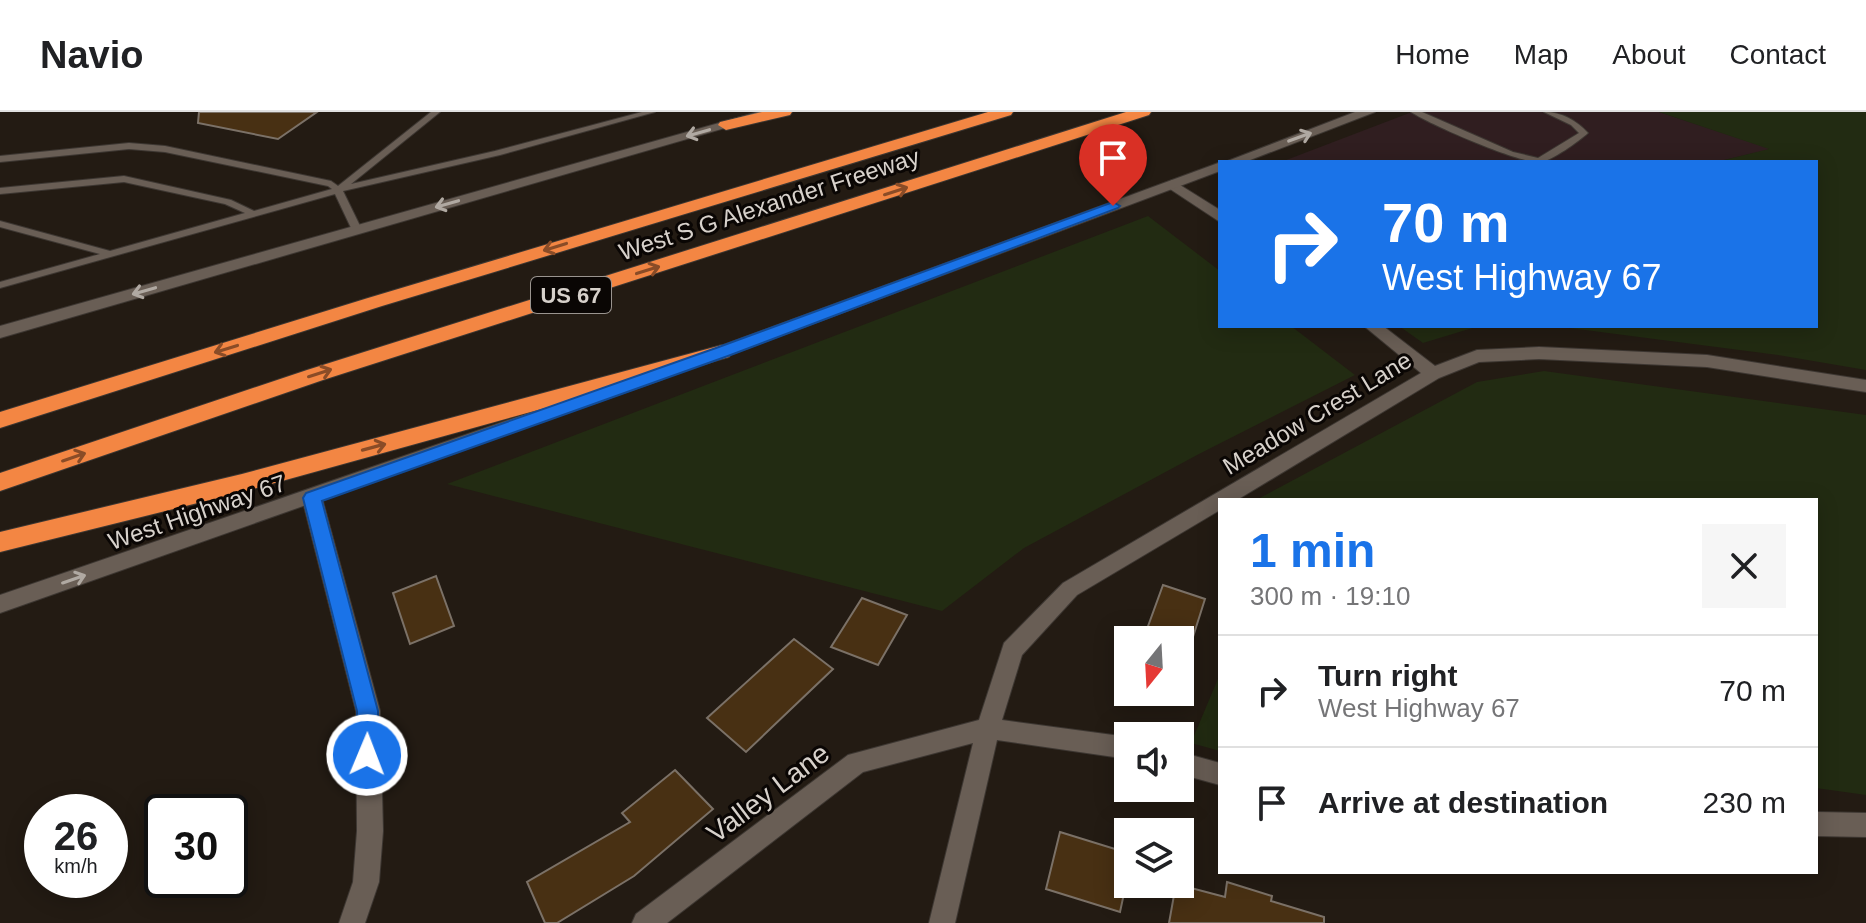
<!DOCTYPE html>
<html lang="en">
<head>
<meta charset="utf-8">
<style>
  body { margin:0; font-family:Helvetica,sans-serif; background:#f6f6f6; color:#202124; height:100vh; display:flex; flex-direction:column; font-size:30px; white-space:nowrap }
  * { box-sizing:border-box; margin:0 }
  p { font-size:26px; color:#757577 }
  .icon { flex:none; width:44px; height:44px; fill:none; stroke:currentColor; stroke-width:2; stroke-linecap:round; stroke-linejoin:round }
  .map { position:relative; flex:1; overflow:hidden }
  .drawer { position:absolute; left:1218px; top:386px; width:600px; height:376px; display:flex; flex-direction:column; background:#fff; border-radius:0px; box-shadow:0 4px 20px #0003 }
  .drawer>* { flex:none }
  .hud { position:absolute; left:1218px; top:48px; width:600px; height:168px; border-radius:0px; box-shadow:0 4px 20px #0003; background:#1a73e8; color:#fff; overflow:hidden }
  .needle { width:52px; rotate:198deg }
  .controls { position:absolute; left:1114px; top:514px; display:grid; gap:16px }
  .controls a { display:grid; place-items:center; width:80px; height:80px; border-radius:0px; background:#fff; box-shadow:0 4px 20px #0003; font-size:40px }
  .speed { position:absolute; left:24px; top:682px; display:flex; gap:16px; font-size:40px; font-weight:700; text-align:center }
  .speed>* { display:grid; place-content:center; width:104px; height:104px; border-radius:50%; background:#fff; box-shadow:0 4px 20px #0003; line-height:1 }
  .speed small { font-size:20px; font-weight:400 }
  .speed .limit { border:4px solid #111; border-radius:12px; background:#fff; color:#111 }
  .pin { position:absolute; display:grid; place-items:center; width:68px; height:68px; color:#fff; margin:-82px -34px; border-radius:50% 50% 50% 0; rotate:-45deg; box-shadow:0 0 8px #0007 }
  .pin .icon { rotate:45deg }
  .me { position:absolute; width:88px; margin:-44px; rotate:1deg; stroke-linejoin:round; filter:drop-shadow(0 0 6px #0008) }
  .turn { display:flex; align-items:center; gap:28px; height:168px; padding:0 32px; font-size:36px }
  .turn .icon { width:104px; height:104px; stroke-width:2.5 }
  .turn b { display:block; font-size:56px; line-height:68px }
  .round { display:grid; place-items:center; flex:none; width:84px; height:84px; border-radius:0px; background:#f6f6f6 }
  .head { display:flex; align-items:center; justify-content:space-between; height:136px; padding:0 32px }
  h1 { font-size:48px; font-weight:600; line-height:60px; color:#1a73e8 }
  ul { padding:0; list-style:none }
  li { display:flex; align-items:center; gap:24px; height:112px; padding:0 32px; border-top:2px solid #e0e0e0 }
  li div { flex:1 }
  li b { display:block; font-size:30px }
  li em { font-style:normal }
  header { display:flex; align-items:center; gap:48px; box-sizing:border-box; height:112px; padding:0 40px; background:#fff; border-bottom:2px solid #e0e0e0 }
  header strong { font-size:38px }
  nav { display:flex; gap:44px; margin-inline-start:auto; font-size:28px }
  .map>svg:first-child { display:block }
  .commercial { fill:#301e20 }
  .green { fill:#222b12 }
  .building { fill:#483013; stroke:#7b7167; stroke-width:2 }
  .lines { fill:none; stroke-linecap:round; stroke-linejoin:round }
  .service-casing { stroke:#3d3732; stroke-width:2 }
  .minor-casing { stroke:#3d3732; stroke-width:2 }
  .secondary-casing { stroke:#3d3732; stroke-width:2 }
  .motorway-casing { stroke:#3d3732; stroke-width:2 }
  .service { fill:#695e55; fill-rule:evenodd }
  .minor { fill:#695e55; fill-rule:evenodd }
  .secondary { fill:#695e55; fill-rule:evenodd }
  .motorway { fill:#f38643; fill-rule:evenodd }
  .oneway { stroke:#b0a9a2 }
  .oneway2 { stroke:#8a4c27 }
  .route { fill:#1a73e8; stroke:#114b97; stroke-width:2 }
  .labels { text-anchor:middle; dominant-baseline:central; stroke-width:6; stroke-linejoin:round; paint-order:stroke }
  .shield { fill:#0a0604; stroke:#9a948f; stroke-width:2 }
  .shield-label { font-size:22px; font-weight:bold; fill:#d7d1cb }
  .street-label { font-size:24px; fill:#d7d1cb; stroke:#0a0604 }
  .near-street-label { font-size:28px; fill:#d7d1cb; stroke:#0a0604 }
</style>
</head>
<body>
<header>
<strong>Navio</strong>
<nav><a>Home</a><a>Map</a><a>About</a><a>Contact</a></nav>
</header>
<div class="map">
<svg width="1866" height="811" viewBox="0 0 1866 811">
  <rect width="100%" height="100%" fill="#231b13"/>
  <!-- commercial -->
  <path class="commercial" d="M1412,0H1659L1771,37L1716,50H1281Z"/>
  <!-- green -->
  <path class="green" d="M1659,0H1866V258L1778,243L1562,215L1479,214L1423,231L1399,214H1816V50H1716L1769,37Z
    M1148,104L1220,159V214H1291L1355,263L1199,342L1024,436L942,499L447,372Z
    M1544,259L1866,303V683L1816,676V388H1256L1477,270Z
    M1220,562V639L1191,631Z"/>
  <!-- building -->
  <path class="building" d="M199,0H317L278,27L198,11Z
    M436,464L454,514L410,532L393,481Z
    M1163,473L1205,487L1192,528H1143Z
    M862,486L907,503L878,553L831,535Z
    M794,527L833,557L746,640L707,606Z
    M675,658L713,697L634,764L557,811H545L527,770L630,710L622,701Z
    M1060,720L1128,741V763L1120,800L1046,777Z
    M1227,770L1272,784L1271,789L1324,805V811H1169L1176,772L1225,785Z"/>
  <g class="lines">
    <defs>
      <path id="service" d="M431,0H440L351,72L495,39L642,0H655L500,43L343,79L362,118L360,120L357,121L352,118L335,82L0,176V170L100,142L0,115V109L110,139L245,101L225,92L124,70L0,82V76L124,64L231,88L254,99L332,77L328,74L165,40L129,37L0,50V44L129,31L165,34L331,69L338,74Z
        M1411,0H1422L1513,40L1538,46L1579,21L1571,13L1544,0C1562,0 1576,8 1588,21C1579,29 1552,49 1540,50C1520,52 1429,12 1411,0Z"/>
      <path id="minor" d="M1172,68L1220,98V110L1167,75L1165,72Z
        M1364,214H1383L1435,254L1477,238L1539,235L1707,243L1866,268V280L1707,255L1539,247L1479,250L1439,266L1237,388H1220V398L1077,483L1022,543L1002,608L1128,625V647L997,628L955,811H929L973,631L863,660L667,811H632L636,802L848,643L979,608L1004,531L1063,471L1421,261Z
        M312,379L319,381L322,386L380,599L383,719L379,770L365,811H339L353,770L357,719L356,599L302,386L305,381Z
        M1180,640L1220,651V673L1180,662Z
        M1816,700L1866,701V725L1816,724Z"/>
      <path id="secondary" d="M758,0H780L0,226V214Z
        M1355,0H1375L1245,50H1225Z
        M1221,50L1220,59L708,251L702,253L693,247L696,243Z
        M657,257L666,263L663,267L0,501V483Z"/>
      <path id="motorway" d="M762,0H792L790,3L726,18L718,13L720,10Z
        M988,0H1013L1011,3L382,194L0,316V300L368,186Z
        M1126,0H1151L1149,3L323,268L0,379V361L307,258Z
        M722,233L732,240L729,245L242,380L0,440V420L242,362Z"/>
    </defs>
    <!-- service casing -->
    <use href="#service" class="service-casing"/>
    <!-- minor casing -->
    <use href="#minor" class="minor-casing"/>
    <!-- secondary casing -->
    <use href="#secondary" class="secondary-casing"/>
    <!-- motorway casing -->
    <use href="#motorway" class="motorway-casing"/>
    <!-- service -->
    <use href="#service" class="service"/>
    <!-- minor -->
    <use href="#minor" class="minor"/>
    <!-- secondary -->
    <use href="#secondary" class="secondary"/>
    <!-- motorway -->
    <use href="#motorway" class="motorway"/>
  </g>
  <!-- one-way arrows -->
  <defs><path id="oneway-shaft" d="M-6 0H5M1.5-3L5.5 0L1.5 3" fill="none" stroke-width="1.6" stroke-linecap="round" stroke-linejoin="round" transform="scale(2)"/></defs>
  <g class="oneway">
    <use href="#oneway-shaft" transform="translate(698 21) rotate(164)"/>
    <use href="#oneway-shaft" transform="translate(1300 25) rotate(-20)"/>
    <use href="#oneway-shaft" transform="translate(447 92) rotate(164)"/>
    <use href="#oneway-shaft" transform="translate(144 179) rotate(164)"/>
    <use href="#oneway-shaft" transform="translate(74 467) rotate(-19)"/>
  </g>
  <g class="oneway2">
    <use href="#oneway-shaft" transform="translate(896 79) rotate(-18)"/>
    <use href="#oneway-shaft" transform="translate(555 135) rotate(163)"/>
    <use href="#oneway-shaft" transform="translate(648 158) rotate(-17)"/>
    <use href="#oneway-shaft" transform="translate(226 237) rotate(163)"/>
    <use href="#oneway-shaft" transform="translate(320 261) rotate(-18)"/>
    <use href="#oneway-shaft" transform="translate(374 335) rotate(-15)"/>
    <use href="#oneway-shaft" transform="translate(74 345) rotate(-19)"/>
  </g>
  <!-- route -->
  <path class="route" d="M1113,90L1120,94L1118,96L728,244L322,389L378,599V643L375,650L367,653L360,650L357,643V599L303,386L306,381L716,236Z"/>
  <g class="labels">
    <!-- shield labels -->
    <rect class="shield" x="531" y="165" width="80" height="36" rx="6"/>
    <g class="shield-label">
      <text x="571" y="183">US 67</text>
    </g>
    <!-- street labels -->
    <g class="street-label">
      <text transform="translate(769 92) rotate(-18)">West S G Alexander Freeway</text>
      <text transform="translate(1317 301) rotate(-31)">Meadow Crest Lane</text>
      <text transform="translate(197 400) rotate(-19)">West Highway 67</text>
    </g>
    <!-- near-street labels -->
    <g class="near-street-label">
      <text transform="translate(768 681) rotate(-37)">Valley Lane</text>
    </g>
  </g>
</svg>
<div class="controls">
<a><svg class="needle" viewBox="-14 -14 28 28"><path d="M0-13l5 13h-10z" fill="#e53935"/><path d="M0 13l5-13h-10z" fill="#757577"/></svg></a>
<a><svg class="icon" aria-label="sound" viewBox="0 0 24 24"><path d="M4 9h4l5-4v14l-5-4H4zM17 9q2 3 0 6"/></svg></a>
<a><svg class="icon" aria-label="layers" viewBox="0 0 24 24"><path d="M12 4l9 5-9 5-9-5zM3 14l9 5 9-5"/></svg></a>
</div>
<div class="speed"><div>26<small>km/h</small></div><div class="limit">30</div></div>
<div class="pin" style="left:1113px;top:94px;background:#d93025"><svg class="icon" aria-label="arrive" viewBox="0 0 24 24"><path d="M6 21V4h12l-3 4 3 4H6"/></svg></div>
<svg class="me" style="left:367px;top:643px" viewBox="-20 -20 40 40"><circle r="17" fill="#1a73e8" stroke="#fff" stroke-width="3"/><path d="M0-11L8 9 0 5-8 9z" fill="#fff"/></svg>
<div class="hud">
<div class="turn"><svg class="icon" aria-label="right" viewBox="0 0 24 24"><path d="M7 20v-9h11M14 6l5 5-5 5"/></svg><div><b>70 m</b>West Highway 67</div></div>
</div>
<section class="drawer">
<div class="head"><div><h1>1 min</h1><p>300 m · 19:10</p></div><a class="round"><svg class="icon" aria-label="close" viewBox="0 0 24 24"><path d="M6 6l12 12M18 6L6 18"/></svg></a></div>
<ul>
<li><svg class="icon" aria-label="right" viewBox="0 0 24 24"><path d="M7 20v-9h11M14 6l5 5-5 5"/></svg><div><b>Turn right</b><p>West Highway 67</p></div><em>70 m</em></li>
<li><svg class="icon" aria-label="arrive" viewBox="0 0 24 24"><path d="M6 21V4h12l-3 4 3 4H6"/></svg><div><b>Arrive at destination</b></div><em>230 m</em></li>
</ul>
</section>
</div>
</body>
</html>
